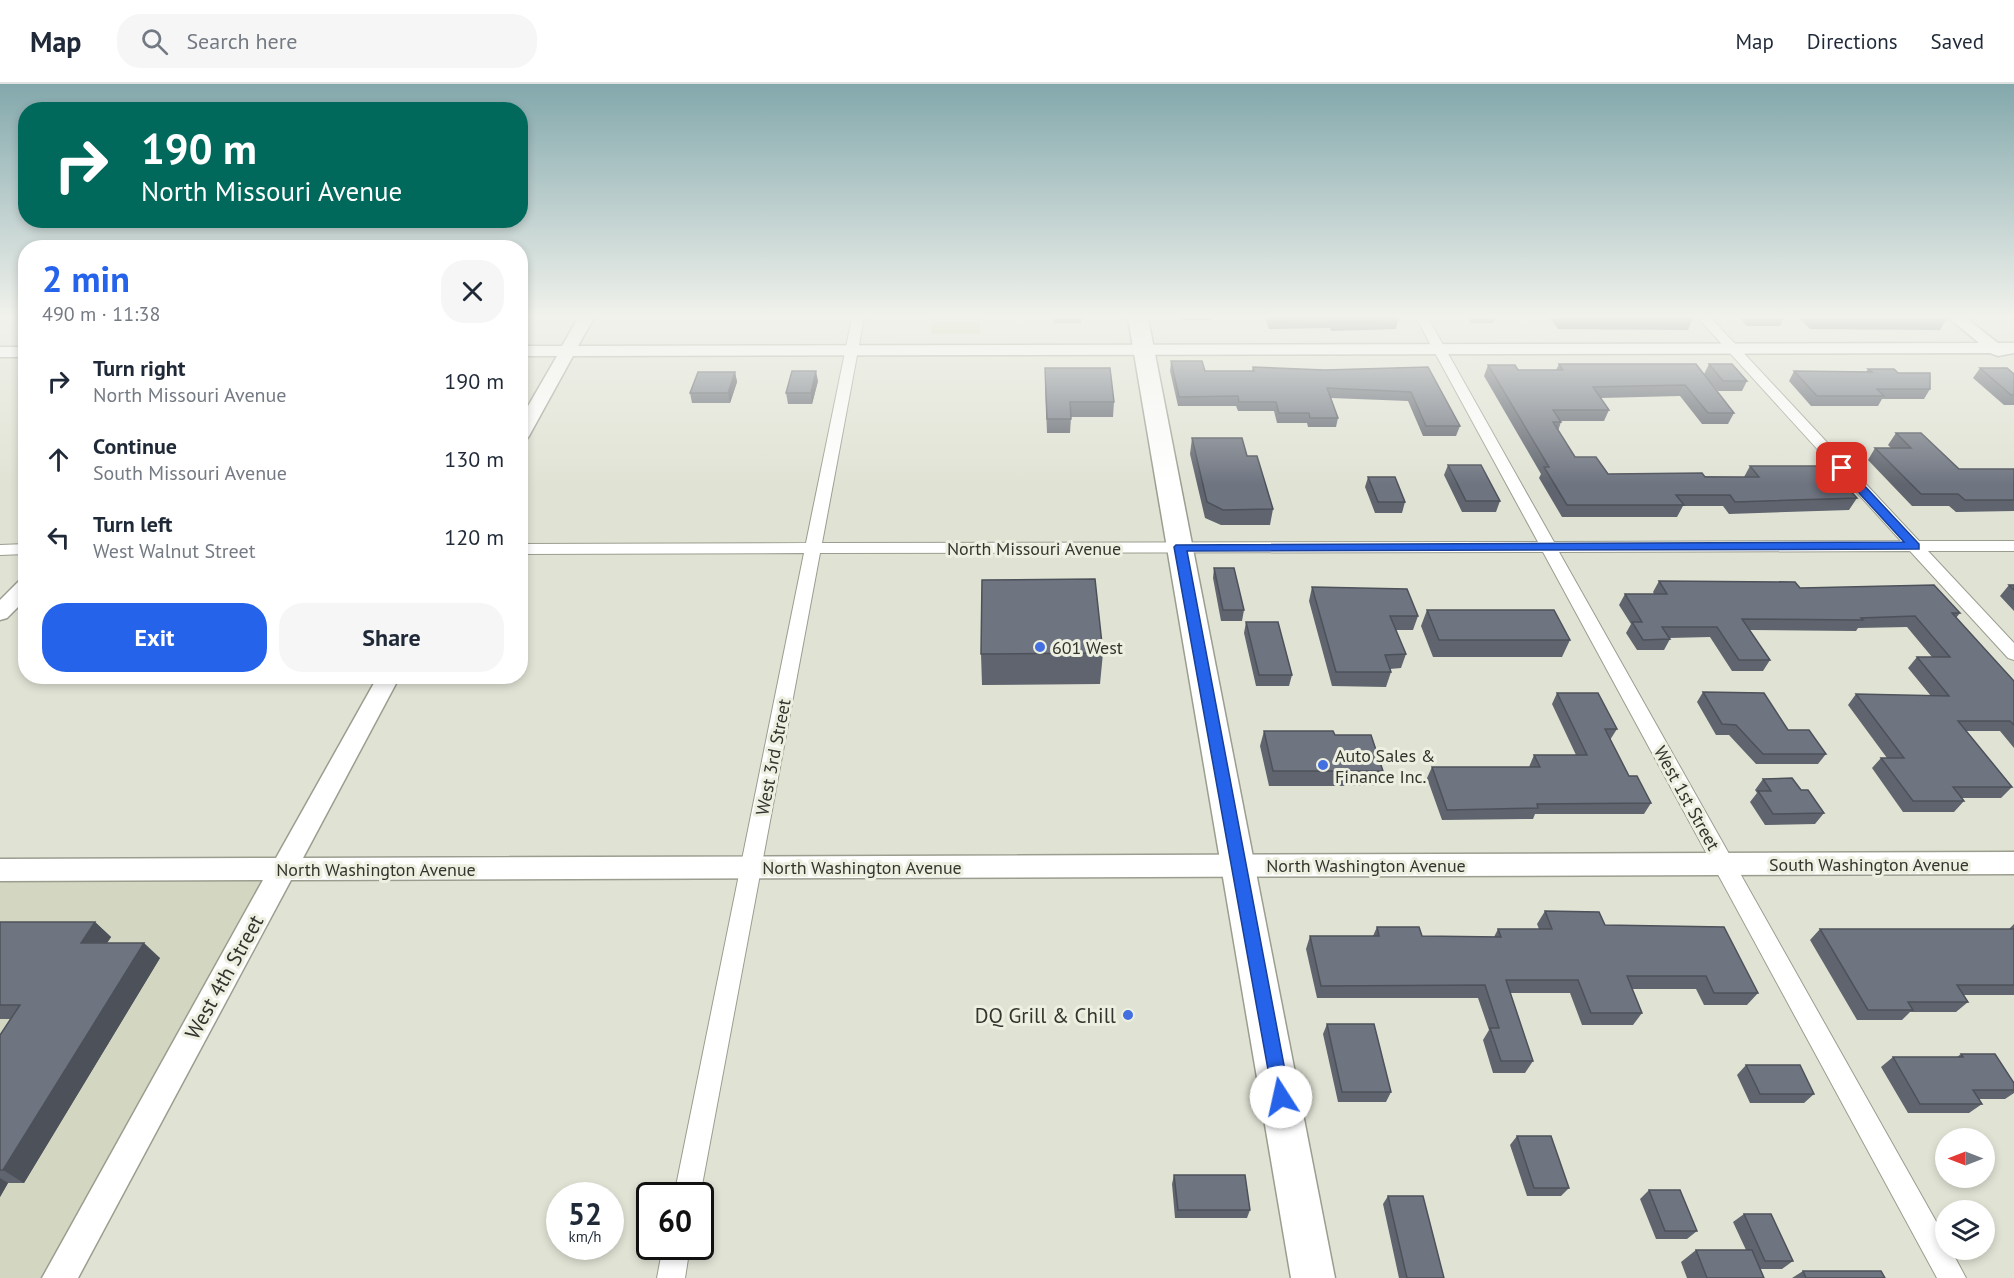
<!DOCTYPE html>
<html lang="en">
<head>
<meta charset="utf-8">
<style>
  body { margin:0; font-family:"PT Sans",sans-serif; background:#f6f6f7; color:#1f2937; height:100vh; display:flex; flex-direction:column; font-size:22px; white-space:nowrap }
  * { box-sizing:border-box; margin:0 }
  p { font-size:20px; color:#747a83 }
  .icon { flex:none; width:33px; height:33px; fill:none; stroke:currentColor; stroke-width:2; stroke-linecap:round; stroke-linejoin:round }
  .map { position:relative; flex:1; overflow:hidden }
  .drawer { position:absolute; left:18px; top:156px; width:510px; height:444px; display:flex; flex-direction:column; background:#fff; border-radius:24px; box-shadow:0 3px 9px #0003 }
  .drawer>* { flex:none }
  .hud { position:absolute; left:18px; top:18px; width:510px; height:126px; border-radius:24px; box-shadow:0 3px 9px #0003; background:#00695c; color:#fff; overflow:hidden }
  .needle { width:39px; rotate:270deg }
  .controls { position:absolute; left:1935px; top:1044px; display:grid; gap:12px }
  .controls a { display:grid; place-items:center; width:60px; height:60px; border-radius:50%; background:#fff; box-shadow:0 3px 9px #0003; font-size:30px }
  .speed { position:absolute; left:546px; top:1098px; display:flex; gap:12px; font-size:30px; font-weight:700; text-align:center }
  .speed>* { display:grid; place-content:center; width:78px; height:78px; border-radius:50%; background:#fff; box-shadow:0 3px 9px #0003; line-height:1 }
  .speed small { font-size:15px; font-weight:400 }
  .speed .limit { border:3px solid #111; border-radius:9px; background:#fff; color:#111 }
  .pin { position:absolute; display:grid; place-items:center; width:51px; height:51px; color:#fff; margin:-26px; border-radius:12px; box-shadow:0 3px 9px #0006 }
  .me { position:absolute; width:66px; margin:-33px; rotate:350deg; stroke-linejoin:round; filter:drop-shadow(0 0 4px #0008) }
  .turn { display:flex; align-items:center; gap:21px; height:126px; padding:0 24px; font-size:27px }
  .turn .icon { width:78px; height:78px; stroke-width:2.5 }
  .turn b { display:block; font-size:42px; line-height:51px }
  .round { display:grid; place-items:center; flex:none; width:63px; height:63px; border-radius:24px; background:#f6f6f7 }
  .headline { display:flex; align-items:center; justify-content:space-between; height:102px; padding:0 24px }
  h1 { font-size:36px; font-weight:700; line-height:45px; color:#2563eb }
  .action { display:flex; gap:12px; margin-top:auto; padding:12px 24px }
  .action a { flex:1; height:69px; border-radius:24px; background:#2563eb; color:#fff; font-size:24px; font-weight:700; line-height:69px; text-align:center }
  .action a+a { background:#f6f6f7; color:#1f2937 }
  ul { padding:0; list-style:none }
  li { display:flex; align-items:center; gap:18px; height:78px; padding:0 24px }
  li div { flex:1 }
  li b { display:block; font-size:22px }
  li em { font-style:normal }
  header { display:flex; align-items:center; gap:36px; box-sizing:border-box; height:84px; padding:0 30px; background:#fff; border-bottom:2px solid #e0e1e3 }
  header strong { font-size:28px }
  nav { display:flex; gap:33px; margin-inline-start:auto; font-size:21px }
  .search { width:420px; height:54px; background:#f6f6f7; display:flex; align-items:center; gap:15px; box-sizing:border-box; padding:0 21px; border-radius:24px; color:#747a83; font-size:22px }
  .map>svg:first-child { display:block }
  .built { fill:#d3d7c1 }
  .green { fill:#c9d1a1 }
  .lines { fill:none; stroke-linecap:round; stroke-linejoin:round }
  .minor-casing { stroke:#9b9d8f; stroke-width:2 }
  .tertiary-casing { stroke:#9b9d8f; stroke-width:3 }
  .primary-casing { stroke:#9b9d8f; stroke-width:3 }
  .minor { fill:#fff; fill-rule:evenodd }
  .tertiary { fill:#fff; fill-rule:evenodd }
  .primary { fill:#fff; fill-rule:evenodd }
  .wall { fill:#5f646e }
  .shaded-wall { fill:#4d515a }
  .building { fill:#6e7480; stroke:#4d515a; stroke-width:1.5 }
  .route { fill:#2563eb; stroke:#184099; stroke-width:1.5 }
  .poi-dot { fill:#436fe1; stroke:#edf0e1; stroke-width:2 }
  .labels { text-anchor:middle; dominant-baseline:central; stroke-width:6; stroke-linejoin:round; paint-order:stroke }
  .street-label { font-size:18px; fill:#33342e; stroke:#edf0e1 }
  .poi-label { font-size:18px; fill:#33342e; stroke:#edf0e1; text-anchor:start }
  .near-street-label { font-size:21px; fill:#33342e; stroke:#edf0e1 }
  .near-poi-label { font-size:21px; fill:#33342e; stroke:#edf0e1; text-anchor:end }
</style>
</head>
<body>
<header>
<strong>Map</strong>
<div class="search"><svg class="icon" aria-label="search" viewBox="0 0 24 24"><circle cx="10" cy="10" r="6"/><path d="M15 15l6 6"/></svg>Search here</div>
<nav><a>Map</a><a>Directions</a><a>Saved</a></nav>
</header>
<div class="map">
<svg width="2014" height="1194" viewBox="0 0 2014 1194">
  <rect width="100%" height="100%" fill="#e0e3d4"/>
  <!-- built -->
  <path class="built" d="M0,786H282L59,1194H0Z"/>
  <!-- green -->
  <path class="green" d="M933,234H980V250H931Z"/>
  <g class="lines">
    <defs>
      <path id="minor" d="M852,234H864L822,459L1538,458L1416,234H1428L1554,458L1901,457L1698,234H1711L1919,457H2014V467H1928L2014,559V576L2008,574L1910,467L1559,468L1946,1155V1166H1951L1966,1194H1937L1543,468L820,469L700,1112H674L804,469L520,470V460L806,459Z
        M26,460V470L0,471V461Z
        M663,1162H690L685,1194H657Z"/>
      <path id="tertiary" d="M578,234H594L578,262L1979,259L1949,234H1966L1998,259H2014V269L1998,272L1990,269L573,272L529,352L526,356L520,357V336L557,272H520V262H562Z
        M0,263H26V273H0Z
        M26,495V515L7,534L0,536V516L19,497Z
        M378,592H400L303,774L2014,768V790L291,796L78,1194H42L263,796L0,797V775L276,774Z"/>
      <path id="primary" d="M1128,234H1148L1335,1194H1291Z"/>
    </defs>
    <!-- minor casing -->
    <use href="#minor" class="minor-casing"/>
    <!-- tertiary casing -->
    <use href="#tertiary" class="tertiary-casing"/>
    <!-- primary casing -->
    <use href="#primary" class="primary-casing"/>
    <!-- minor -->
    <use href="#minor" class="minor"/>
    <!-- tertiary -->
    <use href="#tertiary" class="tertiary"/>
    <!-- primary -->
    <use href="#primary" class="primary"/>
  </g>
  <!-- wall -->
  <path class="wall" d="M1053,234H1081V239H1054Z
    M1180,234H1211V236H1180Z
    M1265,234H1397L1398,236L1396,245L1331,247L1330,244L1269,245Z
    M1468,234H1495L1493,239H1471Z
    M1550,234H1690L1692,236L1688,246L1558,245Z
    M1740,234H1784L1780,242H1747Z
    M1799,234H1947L1940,246L1810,245Z
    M1171,277L1205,287H1252L1253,283L1325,286L1428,283L1460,342L1456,352H1423L1408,317L1331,314L1338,334L1336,343H1308L1307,339H1277L1274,327H1238L1236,322H1178L1170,287Z
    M1559,280L1704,290L1709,280L1747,297L1742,307H1718L1704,291L1734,329L1728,340H1702L1680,312L1601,314L1609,326L1604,337H1561V338L1558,347L1575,373L1608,390L1744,393L1750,382L1857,414L1849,426L1729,430L1723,422H1683L1677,433H1562L1539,394L1541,390L1484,292L1488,281L1518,286H1556Z
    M1045,284L1114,318L1113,333H1071L1070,349H1047L1045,298Z
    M1980,284L2014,290V321H2004L1973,294Z
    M1868,285L1898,289L1930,305L1924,315H1882L1878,322H1811L1789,297L1794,287L1866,288Z
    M735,288L737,298L730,319H692L690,309Z
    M818,297L812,320H788L786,309Z
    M1896,349L1959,385H2014V427L1956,428L1949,422H1912L1868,376L1875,364H1891L1888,361Z
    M1192,354L1273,425L1270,441H1221L1205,434L1190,370Z
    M1448,381L1500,417L1496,428H1462L1444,391Z
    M1368,393L1405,418L1402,429H1375L1365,403Z
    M1214,484L1244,526L1242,537H1221L1213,494Z
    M1659,497L1800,504L1960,529L1956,534L2014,597V664L2000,647H1966L2012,703L2001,714H1962L1964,717L1954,728H1903L1872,684L1881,674H1887L1848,621L1856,610L1931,612L1908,584L1917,573H1932L1907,543L1858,544L1856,547L1749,546L1770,576L1763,587H1732L1710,553L1669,554L1670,555L1664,566H1637L1626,549L1631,540L1619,521L1625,510H1654L1653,508Z
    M2009,501H2014V527L2000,512Z
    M1312,503L1418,532L1413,546H1396L1406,570L1401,584L1390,585L1391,588L1386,603L1332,602L1309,517Z
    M1427,526L1570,556L1562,573H1433L1421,542Z
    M1246,538L1292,591L1289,602H1256L1244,549Z
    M1103,569L1100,600L982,601L981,570Z
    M1703,608L1826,670L1818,680H1756L1729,651H1716L1697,618Z
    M1557,609L1617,645L1610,656L1629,692L1651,719L1644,730H1535L1533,735L1442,736L1427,694L1432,683H1529L1534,671H1576L1552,620Z
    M1264,647L1335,651L1383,687L1377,702H1269L1260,662Z
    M1763,695L1801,706L1824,729L1815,740L1765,741L1750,718L1757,709L1755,706Z
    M1545,827L1605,841L1758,909L1747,921H1704L1696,905H1632L1642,929L1633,941H1582L1570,909H1510L1533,977L1525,989H1493L1483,956L1489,946L1478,914H1317L1306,865L1310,852H1373L1377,843L1422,852L1494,853L1498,845H1539L1537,840Z
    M0,838H95L111,853L107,859L160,874L24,1099H8L0,1113V951L10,935H0Z
    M2014,840V911H1963L1968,918L1956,928H1910L1902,936H1857L1810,856L1820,845H2009Z
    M1327,940L1391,1008L1386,1018H1338L1323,950Z
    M1961,970L2014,999V1009L2005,1015H1979L1982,1020L1969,1029H1908L1881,983L1893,973H1957Z
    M1746,981L1814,1010L1804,1019H1750L1737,991Z
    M1517,1052L1569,1104L1561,1112H1527L1510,1061Z
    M1174,1091L1250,1126L1247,1134H1175L1172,1100Z
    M1649,1106L1697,1147L1687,1155H1656L1640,1115Z
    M1388,1112L1444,1194H1399L1383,1120Z
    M1744,1130L1793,1177L1782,1185H1760L1764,1194H1687L1681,1178L1696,1166H1746L1733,1138Z
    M1803,1187L1885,1194H1792Z"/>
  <!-- shaded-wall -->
  <path class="shaded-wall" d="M816,287L818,297L812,320L811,309Z
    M735,288L737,298L730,319L728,309Z
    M95,838L111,853L97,874L81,859Z
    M144,859L160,874L24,1099L3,1086Z
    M0,1094L8,1099L0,1113Z"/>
  <!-- building -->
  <path class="building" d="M1270,234H1397L1398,236L1332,238V236L1270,237Z
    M1561,234H1690L1692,236H1562Z
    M1171,277H1202L1205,287H1254L1253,283L1325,286L1428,283L1460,342H1426L1411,308L1327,304L1338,334H1310L1309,329H1279L1276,318H1239L1238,312L1179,313Z
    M1559,280H1696L1734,329H1708L1685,301L1593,303L1609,326H1553L1561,338H1553L1575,373H1596L1608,390L1702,389L1705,393H1759L1750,382H1828L1857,414L1735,418L1730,411H1676L1684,421H1567L1544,383H1549L1488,281H1515L1518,286H1563Z
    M1709,280H1732L1747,297H1723Z
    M1045,284H1110L1114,318H1070L1071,335H1047Z
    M1980,284H2007L2014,290V311H2011Z
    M1868,285H1894L1898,289H1930V305H1877L1884,312H1817L1794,287L1872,288Z
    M792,287H816L811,309H786Z
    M698,288H735L728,309H690Z
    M1896,349H1921L1959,385H2014V416H1965L1958,410H1921L1875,364H1911Z
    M1192,354H1242L1247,372H1257L1273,425L1223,426L1207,418Z
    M1448,381H1481L1500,417H1466Z
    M1368,393H1395L1405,418H1378Z
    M1214,484H1234L1244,526H1223Z
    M1095,495L1103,569L981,570L982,496Z
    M1659,497L1795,498L1800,504L1934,501L1960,529H1952L2014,597V641L2010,637H1958L2012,703H1953L1964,717H1913L1881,674H1904L1856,610L1949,612L1917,573H1950L1915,532L1861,534L1863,536L1742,535L1770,576H1739L1717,543H1662L1670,555L1643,556L1632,538H1642L1625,510H1667Z
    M2009,501H2014V506Z
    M1312,503L1407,505L1418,532H1390L1406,570L1385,571L1391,588H1336Z
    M1427,526H1554L1570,556H1439Z
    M1246,538H1278L1292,591H1259Z
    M1703,608L1764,609L1788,646H1809L1826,670H1763L1736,641L1722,640Z
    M1557,609H1598L1617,645H1605L1629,692H1637L1651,719L1537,720L1538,724L1447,726L1432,683H1540L1534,671H1587Z
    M1264,647H1333L1335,651H1371L1383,687H1273Z
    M1792,694L1801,706H1808L1824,729L1773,730L1758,707H1771L1763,695Z
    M1545,827L1599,828L1605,841L1724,843L1758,909H1714L1706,892H1627L1642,929H1591L1578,896H1506L1533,977H1501L1490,944H1499L1485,901L1321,902L1310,852H1379L1377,843H1419L1422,852L1501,853L1498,845H1552Z
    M0,838H95L81,859H144L3,1086H0V951L20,921H0Z
    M1820,845H2014V901H1957L1968,918H1908L1913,926H1868Z
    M1327,940H1374L1391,1008H1342Z
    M1961,970H1995L2014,999V1006H1973L1982,1020H1920L1893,973H1963Z
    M1746,981H1800L1814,1010H1760Z
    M1517,1052H1551L1569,1104H1534Z
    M1174,1091H1245L1250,1126H1178Z
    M1649,1106H1680L1697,1147H1665Z
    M1388,1112H1423L1444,1194H1407Z
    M1744,1130H1771L1793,1177H1765Z
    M1696,1166H1752L1764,1194H1707Z
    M1803,1187H1881L1885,1194H1806Z"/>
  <!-- sky -->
  <linearGradient id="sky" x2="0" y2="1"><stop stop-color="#83a8ac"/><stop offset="0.58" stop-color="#f1f2ec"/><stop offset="1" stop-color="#f1f2ec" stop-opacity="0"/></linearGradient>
  <rect width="2014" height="401" fill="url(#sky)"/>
  <!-- route -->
  <path class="route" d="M1842,381L1846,382L1919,460V465L1187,467L1290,1013L1287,1019L1281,1022L1274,1019L1174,463L1176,461L1904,458L1838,386L1837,384Z"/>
  <!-- markers -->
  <g class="poi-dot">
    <circle cx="1040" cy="563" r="6"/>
    <circle cx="1323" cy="681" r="6"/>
    <circle cx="1128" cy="931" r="6"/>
  </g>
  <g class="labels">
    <!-- street labels -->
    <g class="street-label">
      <text x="1034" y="464">North Missouri Avenue</text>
      <text transform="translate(773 673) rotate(-79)">West 3rd Street</text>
      <text transform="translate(1687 714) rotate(61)">West 1st Street</text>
      <text x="1869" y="780">South Washington Avenue</text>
      <text x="1366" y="781">North Washington Avenue</text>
      <text x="862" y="783">North Washington Avenue</text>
      <text x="376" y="785">North Washington Avenue</text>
    </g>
    <!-- poi labels -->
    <g class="poi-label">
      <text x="1052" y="563">601 West</text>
      <text x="1335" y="671">Auto Sales &amp;<tspan x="1335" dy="21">Finance Inc.</tspan></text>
    </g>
    <!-- near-street labels -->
    <g class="near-street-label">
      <text transform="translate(224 893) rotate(-61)">West 4th Street</text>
    </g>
    <!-- near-poi labels -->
    <g class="near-poi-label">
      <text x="1116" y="931">DQ Grill &amp; Chill</text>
    </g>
  </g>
</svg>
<div class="controls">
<a><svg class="needle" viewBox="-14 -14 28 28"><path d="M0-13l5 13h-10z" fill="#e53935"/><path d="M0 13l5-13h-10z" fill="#747a83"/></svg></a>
<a><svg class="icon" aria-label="layers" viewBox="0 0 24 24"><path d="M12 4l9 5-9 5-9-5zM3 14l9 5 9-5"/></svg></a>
</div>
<div class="speed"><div>52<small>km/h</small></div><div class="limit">60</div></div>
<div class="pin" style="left:1842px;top:384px;background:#d93025"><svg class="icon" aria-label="arrive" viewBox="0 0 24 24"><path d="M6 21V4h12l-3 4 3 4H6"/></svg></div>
<svg class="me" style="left:1281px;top:1013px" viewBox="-20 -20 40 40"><circle r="19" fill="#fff"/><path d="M0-13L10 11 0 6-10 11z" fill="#2563eb"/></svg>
<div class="hud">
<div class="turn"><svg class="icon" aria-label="right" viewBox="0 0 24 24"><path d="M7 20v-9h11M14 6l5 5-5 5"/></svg><div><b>190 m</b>North Missouri Avenue</div></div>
</div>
<section class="drawer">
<div class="headline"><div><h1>2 min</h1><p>490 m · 11:38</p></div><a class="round"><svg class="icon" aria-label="close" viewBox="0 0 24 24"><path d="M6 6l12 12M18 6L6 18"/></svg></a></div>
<ul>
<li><svg class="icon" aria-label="right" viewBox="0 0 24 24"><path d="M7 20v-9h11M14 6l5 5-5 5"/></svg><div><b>Turn right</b><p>North Missouri Avenue</p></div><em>190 m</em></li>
<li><svg class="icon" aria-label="ahead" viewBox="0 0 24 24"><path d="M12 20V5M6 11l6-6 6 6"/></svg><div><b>Continue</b><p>South Missouri Avenue</p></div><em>130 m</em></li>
<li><svg class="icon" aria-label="left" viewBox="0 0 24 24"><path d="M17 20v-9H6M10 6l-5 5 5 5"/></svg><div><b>Turn left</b><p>West Walnut Street</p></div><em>120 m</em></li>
</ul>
<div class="action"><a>Exit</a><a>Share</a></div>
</section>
</div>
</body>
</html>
